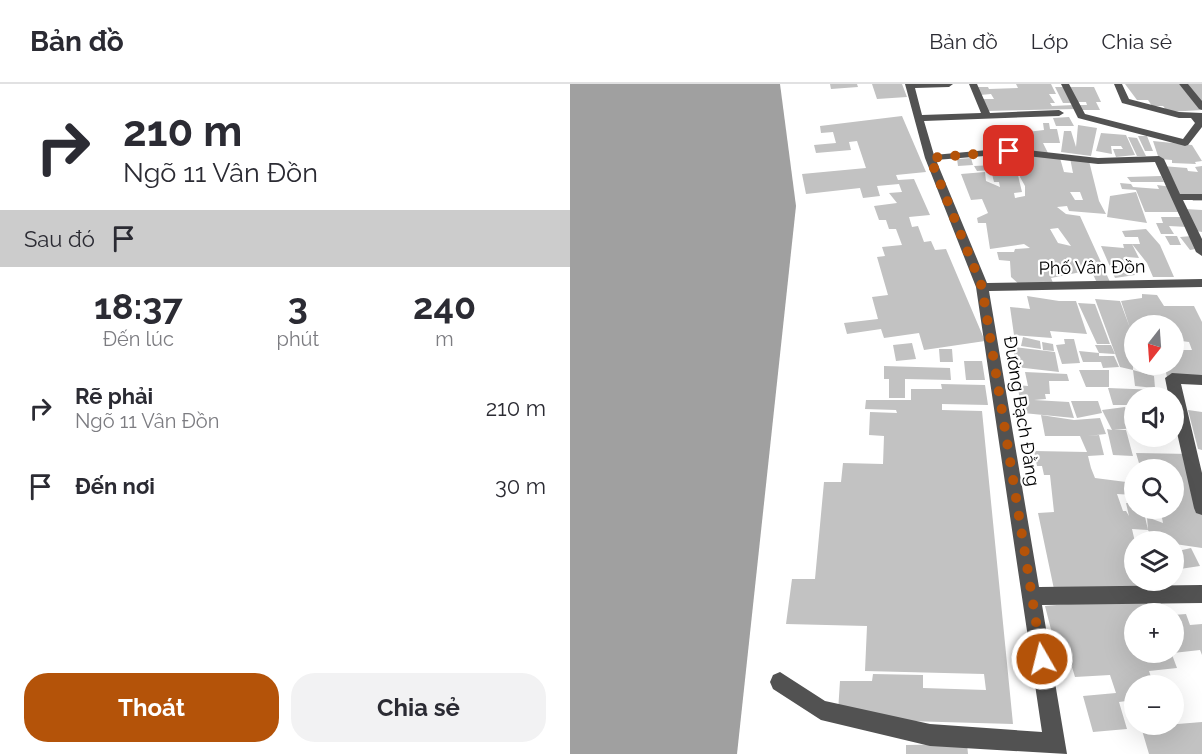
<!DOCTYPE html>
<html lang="vi">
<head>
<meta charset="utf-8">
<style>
  body { margin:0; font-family:Raleway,sans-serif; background:#f2f2f3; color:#2b2b33; height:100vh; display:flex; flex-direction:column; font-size:22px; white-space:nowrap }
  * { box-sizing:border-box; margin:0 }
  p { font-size:20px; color:#7c7c81 }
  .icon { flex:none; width:33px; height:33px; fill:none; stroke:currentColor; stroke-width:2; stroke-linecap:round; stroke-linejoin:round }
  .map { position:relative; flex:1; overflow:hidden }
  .details { display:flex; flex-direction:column; background:#fff; width:570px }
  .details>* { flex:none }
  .banner { background:#fff; color:#2b2b33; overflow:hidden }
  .needle { width:39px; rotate:197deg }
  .controls { position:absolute; left:554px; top:231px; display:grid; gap:12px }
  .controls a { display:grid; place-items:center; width:60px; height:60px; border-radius:50%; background:#fff; box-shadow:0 6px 24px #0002; font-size:30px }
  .pin { position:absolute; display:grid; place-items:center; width:51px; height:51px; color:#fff; margin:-26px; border-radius:12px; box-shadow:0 3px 9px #0006 }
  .me { position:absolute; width:66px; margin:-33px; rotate:352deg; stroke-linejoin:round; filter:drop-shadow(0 0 4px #0008) }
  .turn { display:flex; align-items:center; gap:21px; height:126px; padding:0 24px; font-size:27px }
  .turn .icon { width:78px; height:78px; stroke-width:2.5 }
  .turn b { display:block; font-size:42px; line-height:51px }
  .then { display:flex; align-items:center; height:57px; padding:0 24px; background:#0003; gap:12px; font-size:22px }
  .eta { display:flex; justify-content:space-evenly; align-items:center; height:102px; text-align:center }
  .eta b { font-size:36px; font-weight:700; line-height:42px }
  .button { display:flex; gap:12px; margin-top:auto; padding:12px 24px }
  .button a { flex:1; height:69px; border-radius:24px; background:#b45309; color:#fff; font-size:24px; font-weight:700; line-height:69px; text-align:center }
  .button a+a { background:#f2f2f3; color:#2b2b33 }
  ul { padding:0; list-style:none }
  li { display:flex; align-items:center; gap:18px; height:78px; padding:0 24px }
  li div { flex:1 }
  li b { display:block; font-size:22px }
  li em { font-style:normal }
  header { display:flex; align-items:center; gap:36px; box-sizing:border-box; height:84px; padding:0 30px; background:#fff; border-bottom:2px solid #e1e1e2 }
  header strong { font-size:28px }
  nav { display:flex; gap:33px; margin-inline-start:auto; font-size:21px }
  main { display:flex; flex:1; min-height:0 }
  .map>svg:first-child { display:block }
  .water { fill:#a0a0a0 }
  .building { fill:#c2c2c2; fill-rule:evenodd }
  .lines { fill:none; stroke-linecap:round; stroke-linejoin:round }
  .minor { fill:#525252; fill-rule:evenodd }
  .route { stroke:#b45309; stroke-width:10; stroke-dasharray:0 18 }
  .labels { text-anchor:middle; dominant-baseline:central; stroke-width:4.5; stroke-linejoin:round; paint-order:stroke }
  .street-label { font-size:18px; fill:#000; stroke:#fff }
</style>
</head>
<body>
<header>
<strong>Bản đồ</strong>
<nav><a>Bản đồ</a><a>Lớp</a><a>Chia sẻ</a></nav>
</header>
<main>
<section class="details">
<div class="banner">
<div class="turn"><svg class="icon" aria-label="right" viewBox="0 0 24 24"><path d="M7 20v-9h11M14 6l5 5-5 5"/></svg><div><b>210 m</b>Ngõ 11 Vân Đồn</div></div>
<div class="then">Sau đó<svg class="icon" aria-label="arrive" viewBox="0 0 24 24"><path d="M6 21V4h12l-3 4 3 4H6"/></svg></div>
</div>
<div class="eta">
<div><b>18:37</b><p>Đến lúc</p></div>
<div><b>3</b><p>phút</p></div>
<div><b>240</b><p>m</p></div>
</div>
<ul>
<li><svg class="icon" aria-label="right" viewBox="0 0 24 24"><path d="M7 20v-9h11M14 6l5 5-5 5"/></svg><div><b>Rẽ phải</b><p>Ngõ 11 Vân Đồn</p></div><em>210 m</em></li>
<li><svg class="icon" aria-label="arrive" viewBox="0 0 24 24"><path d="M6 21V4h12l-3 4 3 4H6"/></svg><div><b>Đến nơi</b></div><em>30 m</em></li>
</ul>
<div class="button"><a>Thoát</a><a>Chia sẻ</a></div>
</section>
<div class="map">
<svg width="632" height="670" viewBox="0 0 632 670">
  <rect width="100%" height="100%" fill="#fff"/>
  <!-- water -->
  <path class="water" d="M0,0H210L226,122L167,670H0Z"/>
  <!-- building -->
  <path class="building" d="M260,0H287L288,3L261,5Z
    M302,0H332L337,13L307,15Z
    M446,0H481L486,10H479L485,19H480L482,22L504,21L506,25L418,27L413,15H424L421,10L410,11L407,3H418L419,5L448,4Z
    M555,0H609L632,26L598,28L593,22H582L578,16H567Z
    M614,0H632V22Z
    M485,3H495L503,19H493Z
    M499,3H524L531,18H526L530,26H509L507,21H517L516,18H506Z
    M332,32L356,88L326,91L328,96L344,95L360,131L339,133L342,143L348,142L354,158L361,157L365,166L376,165L415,257L354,266L349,249L314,254L311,245L277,250L274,239L308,235L302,213L318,211L307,173L315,172L312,163L332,161L326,145H319L316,136H309L304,122L327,119L319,109L332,108L329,100L307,102L310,112L293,114L290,104L236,110L232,90L296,84L287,57L279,58L281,66L246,69L244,61L266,59L263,48L251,49L250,42Z
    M499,33L504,42H486L483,34Z
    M473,39H479L480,45H487L490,59H473L478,69L458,68L448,49L474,46Z
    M508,41L527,44L521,72L491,68L494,47H501L506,63Z
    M531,49L556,51L565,71L546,73L543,65H553L551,62H541L542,70L526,67Z
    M568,52H577L583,67H575Z
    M558,53L567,54L576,72H567Z
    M583,57L622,61L632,77L625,78L626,80L602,79V76L589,75Z
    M460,69L490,74L494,88L503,89L500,74L519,77L529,117L536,130L499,127L497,122L487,123L496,130L510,132L540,198L527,199L521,186L481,194L484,201L451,202L441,193L440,177L429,176L427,168H444L445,165L460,164L454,160L420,165L416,139H408L407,134L418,129L412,115L401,116L391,90L415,88L416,97L430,103L429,98H424L421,86L407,87L404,82L424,81L426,85H429L435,83L430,70L451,71L455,82L446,83L452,108L444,109L445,114L455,112V102L450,93L451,85L459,84L456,74L463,75ZM480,108H510L513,116H505L500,108ZM488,144L501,162L488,159L480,145Z
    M401,74L403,81L388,82L387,75Z
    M592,82L617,84L618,87L628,88L625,83L632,82V117H623L621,113H606L612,128H575L566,106L552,105L550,99L561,100L563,103L589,105L587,101L602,103L604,97Z
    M591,92L594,98H561L557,93Z
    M566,108L577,139L537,133L540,112Z
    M615,125L632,126V148L626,147Z
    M591,133H613L618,143L599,142L604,150H591L586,139H593Z
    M576,145L590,161L604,193H583L577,179L562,160H570L568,153H555L552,147Z
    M595,152H607L611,161H600Z
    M622,152L630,164L620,166L610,153Z
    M553,160H562L569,174L557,173L565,191L545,194L531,162L554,164Z
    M572,210L587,211L594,222H624L632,238V296L597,293L594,280H603V242H564L563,286L550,283L525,215L550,217L560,244L551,217L572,214ZM604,256L619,258L622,266H607Z
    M457,212L489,217H506L517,250L480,247L482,254L444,251L440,223L460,225Z
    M508,219L525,220L540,260H527Z
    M453,253L470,257L471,265L451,262Z
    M494,255H504L510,279L492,280L486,261L495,260Z
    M472,258L483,260L484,267L473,266Z
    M342,259L346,275L326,277L323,261Z
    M525,261H541L545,270L529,269Z
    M443,263L485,268L489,288L446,283Z
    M369,265H382L383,278H370Z
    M509,267L529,269V272H544L549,283L533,284L531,278H513Z
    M394,277H412L415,296H396Z
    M314,282L380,284L381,296L335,295V314H319V295H314Z
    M509,286H539V303H516Z
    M563,286L584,292L585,304L565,302Z
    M455,288L497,290L499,297H479L480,310H475L476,315L464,316L499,318L504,334L453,329L447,301L458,302Z
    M371,300L415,301L418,321L372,320V326L412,327L443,640L301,636L268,628L270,597H302L303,590L353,591V604L416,606L414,590L295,587L297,542L216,540L222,495H245L254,398H271L273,379L313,380L314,352L299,351L300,328L327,329L326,326L295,325L296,316H341V305H372Z
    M538,304L589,306L591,314H564V321H543Z
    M501,317H528L532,329L507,334Z
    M555,323L563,340L558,325H564V344L544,346H556L563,372L543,371L537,345L542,346L532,326Z
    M618,326L632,328V366L628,365Z
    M471,331L504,336L530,334L536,350L517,352L529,351L534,371L518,372L521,384L525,394L564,399V411L547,410L553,427H556L559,432L556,419H564V424H573L578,446L562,445L565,458L564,496H577L580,508L485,510L468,429L484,428L480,391H474L472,382H467L464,367L517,368L510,352H475Z
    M566,369L620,370L632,424V464L605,460L608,467L621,464L630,482L603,486V458H584L578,446L577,433L593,439L590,424H603V386H571Z
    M580,513L586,530H564V568H601L607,584L579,587L584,602H564V616L549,618L557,645L523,648L513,612L546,609L540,591L505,593L495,560L485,561L475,522Z
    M616,530L620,541L632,540V571L630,566L603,569V531Z
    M632,638V670H579L571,643Z
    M397,660L398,670H336V661Z"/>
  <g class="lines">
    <!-- minor -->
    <path class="minor" d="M335,0H383L379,3L345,4L352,31L411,29L399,0H407L420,29L489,26L494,29L489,32L354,37L364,71L439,64L528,74L589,72L594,75L610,110H632V116H613L632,155V172L626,168L585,78L528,80L439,70L366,76L417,199L632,195V203L419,207L469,503L632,501V519L472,521L497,670L360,662L251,636L203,605L200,598L203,591L210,588L255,617L360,640L472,648L406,203L355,74Z
      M491,0H499L515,30L613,55L625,39L621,34H609L552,19L544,0H552L559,15L609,28L632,29V43L618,61L615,62L508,34Z
      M609,0H618L632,17V26L629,25Z
      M602,289L632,291V301L611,300L632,389V431L626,429L624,424L603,331V314H599L595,294Z"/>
  </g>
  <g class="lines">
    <!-- route -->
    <path class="route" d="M439,67L360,74L412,203L472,575"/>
  </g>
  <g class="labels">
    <!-- street labels -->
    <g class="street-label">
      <text transform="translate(522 183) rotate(-1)">Phố Vân Đồn</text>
      <text transform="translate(452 327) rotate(81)">Đường Bạch Đằng</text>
    </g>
  </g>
</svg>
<div class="controls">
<a><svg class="needle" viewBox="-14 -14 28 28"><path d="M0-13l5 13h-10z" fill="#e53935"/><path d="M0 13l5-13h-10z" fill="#7c7c81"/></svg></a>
<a><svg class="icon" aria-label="sound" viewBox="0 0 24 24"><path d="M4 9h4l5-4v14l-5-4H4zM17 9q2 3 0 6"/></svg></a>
<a><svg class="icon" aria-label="search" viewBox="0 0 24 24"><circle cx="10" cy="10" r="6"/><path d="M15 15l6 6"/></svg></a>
<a><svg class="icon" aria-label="layers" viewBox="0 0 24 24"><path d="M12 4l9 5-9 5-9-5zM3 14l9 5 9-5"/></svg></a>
<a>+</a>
<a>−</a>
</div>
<div class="pin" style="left:439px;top:67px;background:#d93025"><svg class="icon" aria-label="arrive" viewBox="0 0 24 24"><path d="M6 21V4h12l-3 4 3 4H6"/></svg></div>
<svg class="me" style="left:472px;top:575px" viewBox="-20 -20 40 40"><circle r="17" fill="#b45309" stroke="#fff" stroke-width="3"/><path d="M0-11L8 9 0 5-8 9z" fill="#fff"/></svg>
</div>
</main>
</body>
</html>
